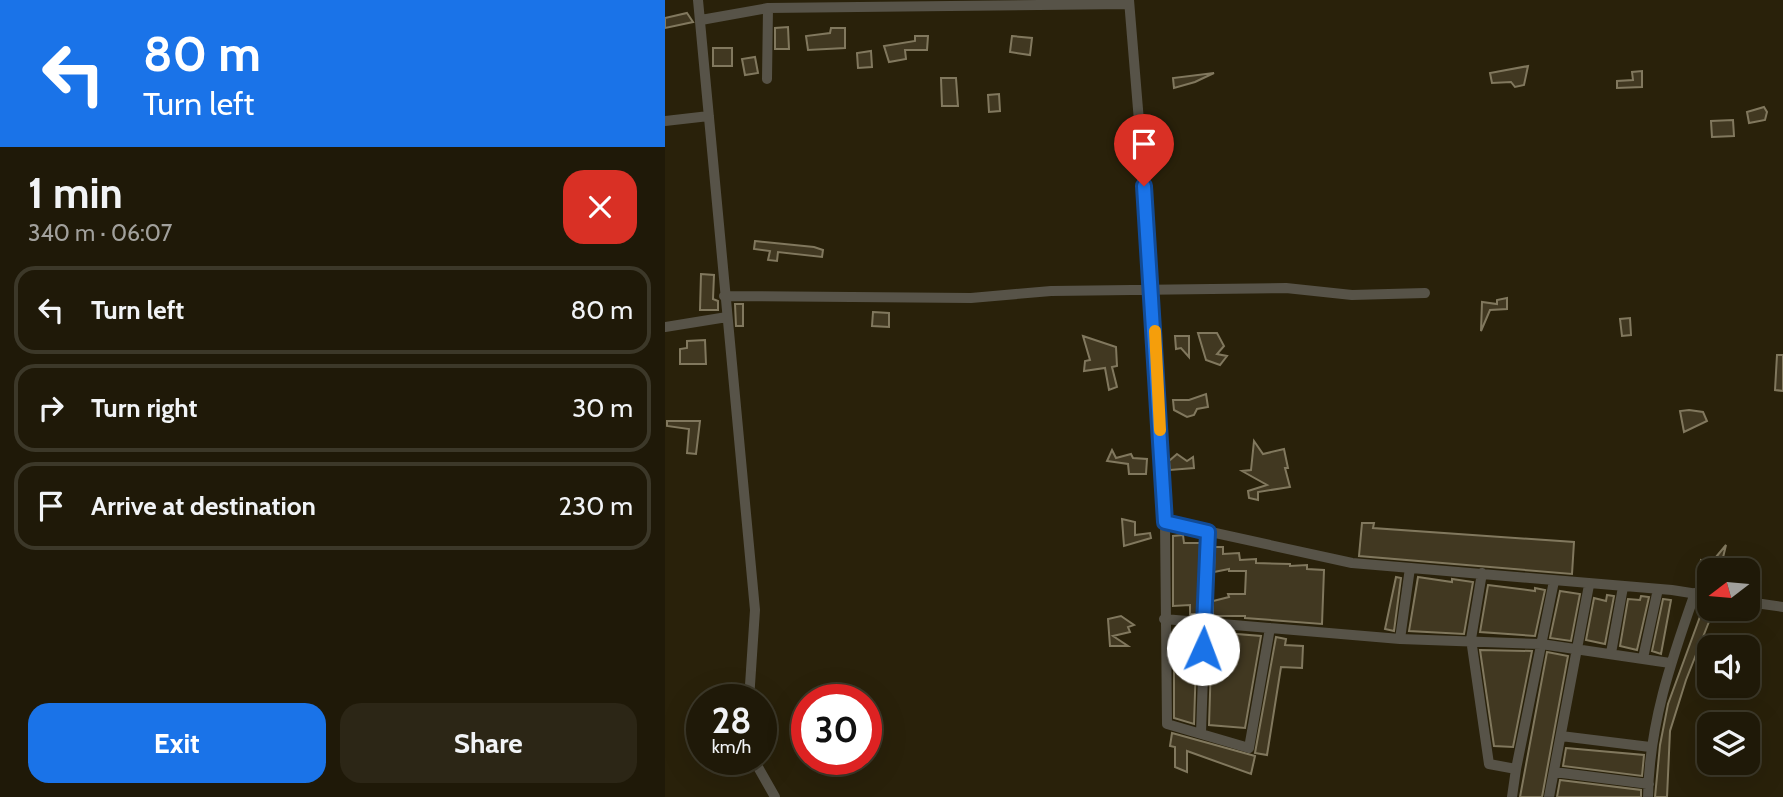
<!DOCTYPE html>
<html lang="en">
<head>
<meta charset="utf-8">
<style>
  body { margin:0; font-family:Cabin,sans-serif; background:#2c2616; color:#f1f3f6; height:100vh; display:flex; flex-direction:column; font-size:26px; white-space:nowrap }
  * { box-sizing:border-box; margin:0 }
  p { font-size:23px; color:#a1a09c }
  .icon { flex:none; width:38px; height:38px; fill:none; stroke:currentColor; stroke-width:2; stroke-linecap:round; stroke-linejoin:round }
  .map { position:relative; flex:1; overflow:hidden }
  .panel { display:flex; flex-direction:column; background:#1f1908; width:665px }
  .panel>* { flex:none }
  .guide { background:#1a73e8; color:#fff; overflow:hidden }
  .needle { width:46px; rotate:254deg }
  .fabs { position:absolute; left:1032px; top:558px; display:grid; gap:14px }
  .fabs a { display:grid; place-items:center; width:63px; height:63px; border-radius:14px; background:#1f1908; box-shadow:0 7px 28px #0002,0 0 0 2px #3c3829; font-size:35px }
  .speed { position:absolute; left:21px; top:684px; display:flex; gap:14px; font-size:35px; font-weight:700; text-align:center }
  .speed>* { display:grid; place-content:center; width:91px; height:91px; border-radius:50%; background:#1f1908; box-shadow:0 7px 28px #0002,0 0 0 2px #3c3829; line-height:1 }
  .speed small { font-size:18px; font-weight:400 }
  .speed .limit { border:10px solid #d22; background:#fff; color:#111 }
  .pin { position:absolute; display:grid; place-items:center; width:60px; height:60px; color:#fff; margin:-72px -30px; border-radius:50% 50% 50% 0; rotate:-45deg; box-shadow:0 0 7px #0007 }
  .pin .icon { rotate:45deg }
  .me { position:absolute; width:77px; margin:-38px; rotate:2deg; stroke-linejoin:round; filter:drop-shadow(0 0 5px #0008) }
  .turn { display:flex; align-items:center; gap:24px; height:147px; padding:0 28px; font-size:32px }
  .turn .icon { width:91px; height:91px; stroke-width:2.5 }
  .turn b { display:block; font-size:49px; line-height:60px }
  .round { display:grid; place-items:center; flex:none; width:74px; height:74px; border-radius:21px; background:#2c2616 }
  .headline { display:flex; align-items:center; justify-content:space-between; height:119px; padding:0 28px }
  h1 { font-size:42px; font-weight:700; line-height:52px }
  .action { display:flex; gap:14px; margin-top:auto; padding:14px 28px }
  .action a { flex:1; height:80px; border-radius:21px; background:#1a73e8; color:#fff; font-size:28px; font-weight:700; line-height:80px; text-align:center }
  .action a+a { background:#2c2616; color:#f1f3f6 }
  ul { padding:0; list-style:none }
  li { display:flex; align-items:center; gap:21px; height:88px; margin:0 14px 10px; padding:0 14px; border:4px solid #3c3829; border-radius:21px }
  li div { flex:1 }
  li b { display:block; font-size:26px }
  li em { font-style:normal }
  main { display:flex; flex:1; min-height:0 }
  .map>svg:first-child { display:block }
  .building { fill:#413821; stroke:#81785e; stroke-width:2 }
  .lines { fill:none; stroke-linecap:round; stroke-linejoin:round }
  .minor { stroke:#575348; stroke-width:10 }
  .route-casing { stroke:#114b97; stroke-width:18 }
  .route { stroke:#1a73e8; stroke-width:12 }
  .slow { stroke:#f59e0b; stroke-width:12 }
</style>
</head>
<body>
<main>
<section class="panel">
<div class="guide">
<div class="turn"><svg class="icon" aria-label="left" viewBox="0 0 24 24"><path d="M17 20v-9H6M10 6l-5 5 5 5"/></svg><div><b>80 m</b>Turn left</div></div>
</div>
<div class="headline"><div><h1>1 min</h1><p>340 m · 06:07</p></div><a class="round" style="background:#d93025;color:#fff"><svg class="icon" aria-label="close" viewBox="0 0 24 24"><path d="M6 6l12 12M18 6L6 18"/></svg></a></div>
<ul>
<li><svg class="icon" aria-label="left" viewBox="0 0 24 24"><path d="M17 20v-9H6M10 6l-5 5 5 5"/></svg><div><b>Turn left</b></div><em>80 m</em></li>
<li><svg class="icon" aria-label="right" viewBox="0 0 24 24"><path d="M7 20v-9h11M14 6l5 5-5 5"/></svg><div><b>Turn right</b></div><em>30 m</em></li>
<li><svg class="icon" aria-label="arrive" viewBox="0 0 24 24"><path d="M6 21V4h12l-3 4 3 4H6"/></svg><div><b>Arrive at destination</b></div><em>230 m</em></li>
</ul>
<div class="action"><a>Exit</a><a>Share</a></div>
</section>
<div class="map">
<svg width="1118" height="797" viewBox="0 0 1118 797">
  <rect width="100%" height="100%" fill="#29210a"/>
  <!-- building -->
  <path class="building" d="M22,13L28,22L0,28V18Z
    M123,27L124,49H110V28Z
    M166,28H180V48L143,50L141,36L165,33Z
    M250,36H263L262,50H240L241,59L224,62L219,46L250,41Z
    M347,36L367,38L365,55L345,52Z
    M48,48H67V66H48Z
    M206,51L207,67L193,68L192,53Z
    M90,57L93,73L80,75L77,59Z
    M863,66L859,85L850,87L846,82L827,83L825,73Z
    M977,71V87L952,88V81L968,80L967,72Z
    M549,73L530,82L509,88L508,78Z
    M276,78H291L293,106H277Z
    M334,94L335,111L324,112L323,95Z
    M1099,107L1102,112L1100,120L1084,123L1082,112Z
    M1068,120L1069,136L1047,137L1046,121Z
    M90,241L149,247L158,250L157,257L113,252L112,261L103,260L105,251L89,249Z
    M36,274L49,275L48,299L53,301V310H35Z
    M842,298V309L825,310L816,331L817,302L832,304V300Z
    M70,304H78V326H71Z
    M208,312L224,313V327L207,326Z
    M965,318L966,335L957,336L955,319Z
    M533,333H552L559,346L552,354L562,356L555,365L541,360Z
    M418,336L451,347L452,366L447,367L452,387L444,390L440,368L419,371L420,361L425,360Z
    M510,336H524V357L516,348L511,349Z
    M40,340L41,364H15V349L22,348V341Z
    M1112,355H1118V391L1110,390Z
    M541,394L543,407L532,409L529,415L522,417L509,410L508,400H524Z
    M1024,410L1038,412L1042,421L1019,432L1015,411Z
    M2,421H35L31,454L22,453L24,429L2,426Z
    M589,441L598,454L619,449L623,468H620L625,487L593,492V500L584,498L583,491L602,485L577,471L586,470Z
    M447,450L451,458L466,454L468,458L482,459L481,474H464L463,464L442,461Z
    M512,454L522,461L528,457L529,468L505,470L504,461Z
    M457,519L470,522V535L485,533L486,538L459,546Z
    M697,523H709L708,528L909,542L907,574L694,556Z
    M518,535L519,543H535L533,614H525V605L508,606V536Z
    M1061,545L1055,570H1045V579L1032,577L1036,560L1046,563Z
    M550,547H558V554L574,553L575,560L591,559V563L625,564V566L642,565V569L659,570L657,624L580,618V616H548V601L564,597L563,594H580L581,571H564V569L549,572Z
    M731,577L736,578L729,631L720,629Z
    M753,577L787,582V579L808,582L799,634L744,631Z
    M823,585L870,591V588L880,590L870,636L815,632Z
    M895,591L915,594L906,641L885,638Z
    M942,595L949,596L940,644L921,640L929,598L941,601Z
    M976,596L984,597L972,650L955,646L963,599L975,600Z
    M998,599L1006,600L996,654L987,651Z
    M1040,603L1049,609L1021,680L1005,731L1002,797H990L995,745L1003,704Z
    M456,616L469,625L463,627L465,632L448,636L463,646H445L443,619Z
    M509,630L532,631L529,724L509,718Z
    M547,632L596,636L580,728L544,725Z
    M611,637L621,639L620,645L638,646L637,668L616,667L602,755L590,753Z
    M815,650L867,651L848,747L829,746Z
    M882,652L903,656L877,797H855Z
    M507,733L590,756L586,774L522,751V772L510,767V747L505,746Z
    M901,748L979,755L977,776L898,766Z
    M895,780L976,790V797H892Z"/>
  <g class="lines">
    <!-- minor -->
    <path class="minor" d="M33,0L90,610L84,700
      M464,0L488,291L500,522L502,724L584,748L605,628
      M36,20L103,8L464,4
      M102,79L103,8
      M0,121L44,116
      M59,296L306,298L386,291L621,288L687,295L760,293
      M0,327L62,317
      M500,522L687,563L1007,590L1045,596
      M817,573L806,639L824,764L851,769L889,581
      M1083,602L1118,607
      M499,619L735,639L876,644L1005,663
      M735,639L745,568
      M946,653L958,587
      M978,658L993,589
      M536,733L543,532
      M896,736L985,747
      M89,760L110,797
      M889,772L984,784
      M847,797L851,769
      M884,797L924,585
      M983,797C984,725 1006,661 1030,593"/>
  </g>
  <g class="lines">
    <defs>
      <path id="route" d="M479,186L500,522L543,532L538,649"/>
    </defs>
    <!-- route casing -->
    <use href="#route" class="route-casing"/>
    <!-- route -->
    <use href="#route" class="route"/>
    <!-- slow -->
    <path class="slow" d="M490,331L495,430"/>
  </g>
</svg>
<div class="fabs">
<a><svg class="needle" viewBox="-14 -14 28 28"><path d="M0-13l5 13h-10z" fill="#e53935"/><path d="M0 13l5-13h-10z" fill="#a1a09c"/></svg></a>
<a><svg class="icon" aria-label="sound" viewBox="0 0 24 24"><path d="M4 9h4l5-4v14l-5-4H4zM17 9q2 3 0 6"/></svg></a>
<a><svg class="icon" aria-label="layers" viewBox="0 0 24 24"><path d="M12 4l9 5-9 5-9-5zM3 14l9 5 9-5"/></svg></a>
</div>
<div class="speed"><div>28<small>km/h</small></div><div class="limit">30</div></div>
<div class="pin" style="left:479px;top:186px;background:#d93025"><svg class="icon" aria-label="arrive" viewBox="0 0 24 24"><path d="M6 21V4h12l-3 4 3 4H6"/></svg></div>
<svg class="me" style="left:538px;top:649px" viewBox="-20 -20 40 40"><circle r="19" fill="#fff"/><path d="M0-13L10 11 0 6-10 11z" fill="#1a73e8"/></svg>
</div>
</main>
</body>
</html>
